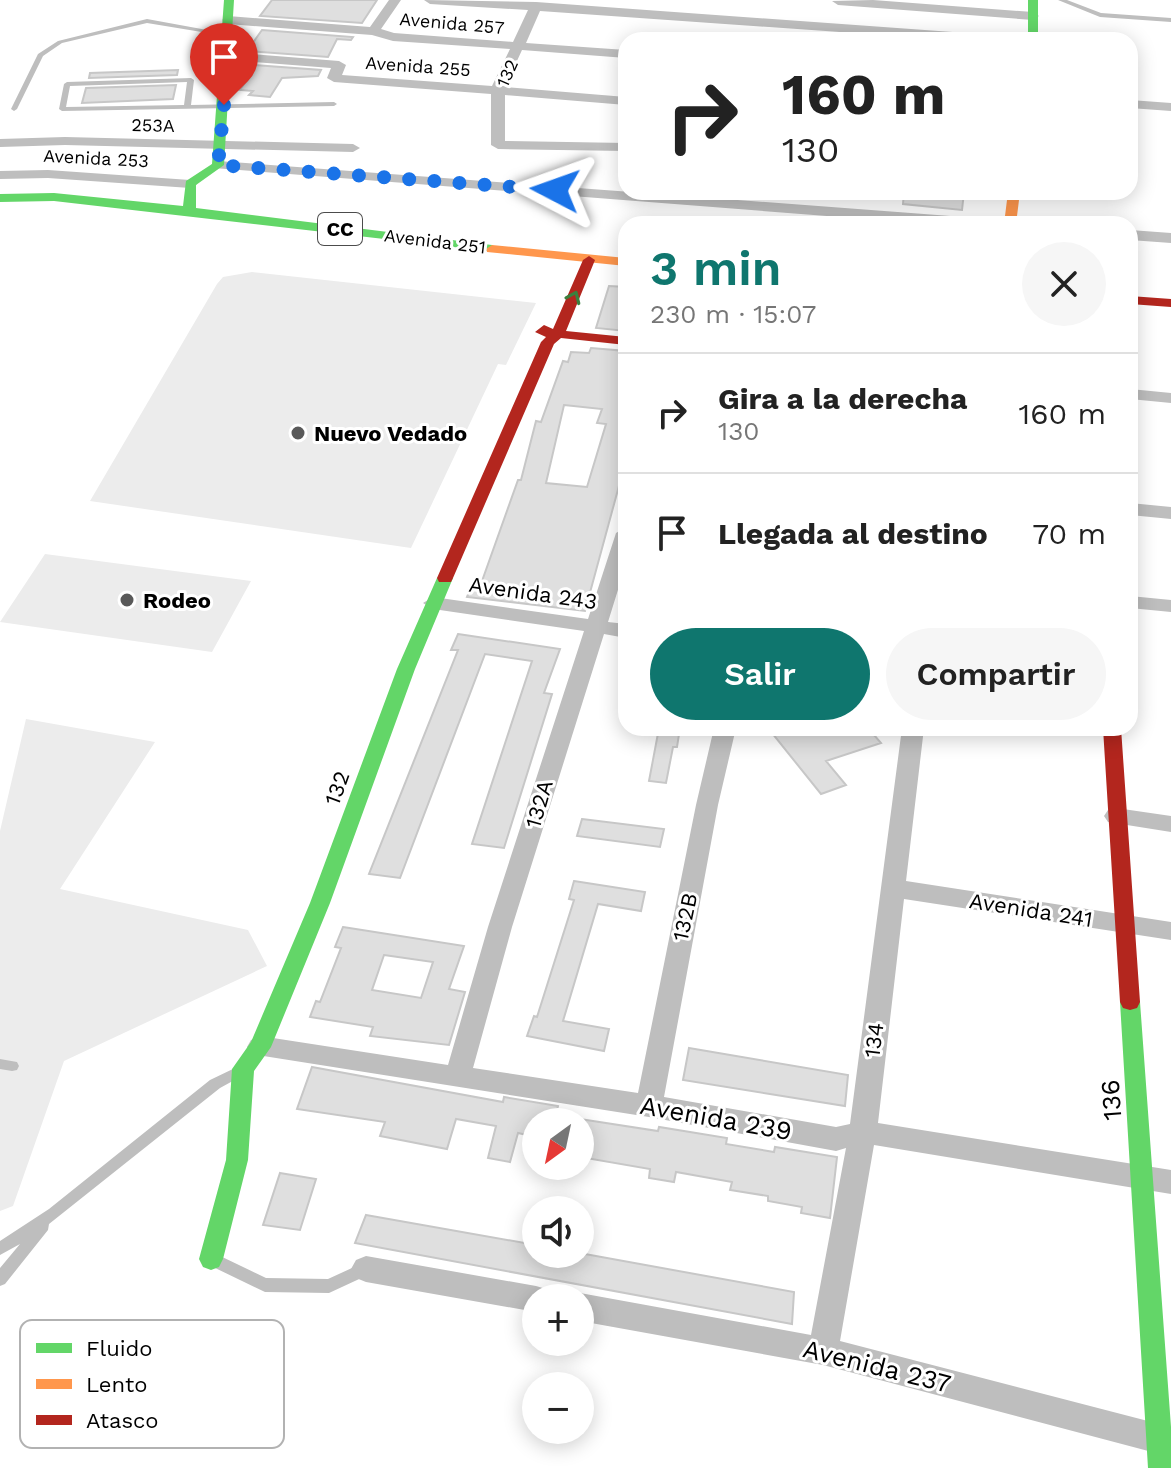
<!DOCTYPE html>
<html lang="es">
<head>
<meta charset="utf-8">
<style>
  body { margin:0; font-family:"Work Sans",sans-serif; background:#f6f6f6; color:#222; height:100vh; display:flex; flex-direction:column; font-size:30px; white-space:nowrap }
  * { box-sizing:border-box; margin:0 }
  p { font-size:26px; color:#767676 }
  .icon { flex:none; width:44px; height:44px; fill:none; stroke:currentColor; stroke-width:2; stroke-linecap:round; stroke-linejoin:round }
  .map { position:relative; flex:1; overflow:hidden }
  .details { position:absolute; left:618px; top:216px; width:520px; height:520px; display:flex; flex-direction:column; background:#fff; border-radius:24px; box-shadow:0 4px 20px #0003 }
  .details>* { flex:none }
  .guide { position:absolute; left:618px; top:32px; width:520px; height:168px; border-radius:24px; box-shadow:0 4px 20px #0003; background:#fff; color:#222; overflow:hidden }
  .needle { width:52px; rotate:213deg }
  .controls { position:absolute; left:522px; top:1108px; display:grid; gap:16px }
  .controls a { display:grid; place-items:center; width:72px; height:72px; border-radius:50%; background:#fff; box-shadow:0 4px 20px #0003; font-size:40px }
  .pin { position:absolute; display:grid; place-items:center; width:68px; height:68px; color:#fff; margin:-82px -34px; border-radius:50% 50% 50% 0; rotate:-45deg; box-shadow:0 0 8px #0007 }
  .pin .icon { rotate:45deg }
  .me { position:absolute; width:88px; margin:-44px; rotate:274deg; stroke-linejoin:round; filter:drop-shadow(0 0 6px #0008) }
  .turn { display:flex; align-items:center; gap:28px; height:168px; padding:0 32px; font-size:36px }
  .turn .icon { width:104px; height:104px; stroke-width:2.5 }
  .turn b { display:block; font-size:56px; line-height:68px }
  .round { display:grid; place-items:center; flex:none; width:84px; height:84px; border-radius:42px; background:#f6f6f6 }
  .headline { display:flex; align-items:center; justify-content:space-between; height:136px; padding:0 32px }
  h1 { font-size:48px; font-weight:600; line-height:60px; color:#0f766e }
  .primary-button { display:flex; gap:16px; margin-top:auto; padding:16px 32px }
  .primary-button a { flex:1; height:92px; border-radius:48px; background:#0f766e; color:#fff; font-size:32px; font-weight:600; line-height:92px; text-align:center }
  .primary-button a+a { background:#f6f6f6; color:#222 }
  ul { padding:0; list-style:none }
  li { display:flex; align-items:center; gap:24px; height:120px; padding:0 32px; border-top:2px solid #e0e0e0 }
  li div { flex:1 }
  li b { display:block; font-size:30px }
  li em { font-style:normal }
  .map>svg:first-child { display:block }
  .green { fill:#ececec }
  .building { fill:#dfdfdf; stroke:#c7c7c7; stroke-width:2; fill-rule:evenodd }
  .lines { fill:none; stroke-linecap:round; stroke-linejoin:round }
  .lane { fill:#bebebe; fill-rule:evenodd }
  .street { fill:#bebebe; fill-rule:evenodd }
  .fast { fill:#63d668; fill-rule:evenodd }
  .slow { fill:#ff974d; fill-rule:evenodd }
  .jam { fill:#b3261e; fill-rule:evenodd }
  .oneway { stroke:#3b803e }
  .route { stroke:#1a73e8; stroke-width:14; stroke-dasharray:0 25.2 }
  .poi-dot { fill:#595959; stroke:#fff; stroke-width:3 }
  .labels { text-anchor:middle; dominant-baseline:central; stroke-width:6; stroke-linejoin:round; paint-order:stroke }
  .far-street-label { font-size:18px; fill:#000; stroke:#fff }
  .shield { fill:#fff; stroke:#4c4c4c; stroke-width:2 }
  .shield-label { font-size:20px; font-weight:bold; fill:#000 }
  .poi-label { font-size:22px; font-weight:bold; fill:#000; stroke:#fff; text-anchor:start }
  .street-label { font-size:22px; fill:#000; stroke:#fff }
  .near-street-label { font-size:26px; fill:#000; stroke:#fff }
  .key { fill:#fff; stroke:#b2b2b2; stroke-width:2 }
  .key-label { font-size:22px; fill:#000 }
</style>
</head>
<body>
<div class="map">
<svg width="1171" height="1468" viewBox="0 0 1171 1468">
  <rect width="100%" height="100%" fill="#fff"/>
  <!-- green -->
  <path class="green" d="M252,272L536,303L506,365L498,364L411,548L90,501L217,284L223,277Z
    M45,554L251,581L212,652L0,622Z
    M26,719L155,742L60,889L248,930L267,966L64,1061L13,1206L0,1211V831Z"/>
  <!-- building -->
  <path class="building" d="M272,0H377L362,23L260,16Z
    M262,30L353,37L351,40L337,39L328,57L247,51Z
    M240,64L321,70L318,76L282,78L270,97L249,95L253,91L240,90L253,71L237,70Z
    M178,70L177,75L89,78L90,73Z
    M176,85L173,99L82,103L86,88Z
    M904,192H964L962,210L903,204Z
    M609,286L626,287V331L596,328Z
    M591,348L626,351V460L585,611L467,597L474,580L482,581L518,480H521L536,421L541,422L563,361L568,362L571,352L589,353ZM564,405L602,409L597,423L606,424L587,487L546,483Z
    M458,634L560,649L544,693L552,694L504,848L472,844L532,661L485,654L400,878L369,874L458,650H451Z
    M659,728H680L677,747H673L666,783L649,781Z
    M768,728H868L881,743L826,761L846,785L821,794Z
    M582,819L664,829L660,847L577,836Z
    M574,881L645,892L641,911L598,904L563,1021L609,1029L604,1051L527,1036L534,1016L537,1017L574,900L569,899Z
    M343,927L464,946L449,989L465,992L449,1045L370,1036L373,1027L310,1017L316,1001L320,1002L341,948L335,947ZM384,955L433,962L421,998L372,990Z
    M689,1048L848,1075L845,1106L683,1080Z
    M312,1067L503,1102L504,1097L558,1106L554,1122H536V1137L518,1133L510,1162L488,1158L496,1126L456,1119L447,1149L380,1136L385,1122L297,1109Z
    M580,1119L658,1131L659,1127L727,1138L726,1144L774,1152L775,1147L837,1157L830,1218L801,1213L802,1207L768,1201V1196L730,1190L732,1182L676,1172L674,1182L649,1178L650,1169L580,1157Z
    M280,1173L316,1179L300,1230L263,1225Z
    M366,1215L536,1245V1254H585L794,1292L792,1324L355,1243Z"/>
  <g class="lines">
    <!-- lane -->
    <path class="lane" d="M1058,0H1067L1101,13L1171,18V22L1100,17Z
      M147,19L229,34L226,36L147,23L62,43L43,56L17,109L14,111L11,109L38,54L58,41Z
      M191,78L194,80L191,105L334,102L337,104L334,106L62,111L59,109L64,84L67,82ZM187,82L184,105L66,107L70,86Z
      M0,1059L17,1062L19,1066L17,1070L12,1071L0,1069Z
      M235,1068L240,1069L242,1073L240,1077L220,1088L49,1224L48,1230L5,1284L0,1286V1268L20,1244L0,1255V1241L49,1209L210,1080Z
      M216,1254L266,1278L328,1279L365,1262L370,1264L372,1269L370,1274L329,1293L265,1292L211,1266L209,1261L211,1256Z"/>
    <!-- street -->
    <path class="street" d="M389,0H401L381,29L394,33L513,42L528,10L430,4L424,0L536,2L1008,36L1014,40H953L540,11L526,43L626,50V58L522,50L505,87L626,97V105L505,95V141L626,143V151L498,149L491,145V94L334,82L327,78L331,68L227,60L220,56L227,52L339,61L346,65L342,75L492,86L510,49L393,41L372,35L228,24L222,20L228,16L370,27Z
      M873,0L1033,12L1039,16L1033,20L838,5L832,1Z
      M1130,100L1171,103V111L1130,108Z
      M65,137L353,144L360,148L353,152L65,145L0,147V139Z
      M218,161L990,219L998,224H930L213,168L211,165Z
      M48,170L190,180L197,184L190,188L48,178L0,179V171Z
      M1130,230L1171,233V243L1130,240Z
      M1130,389L1171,393V403L1130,399Z
      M1130,503L1171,507V519L1130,515Z
      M626,527V564L608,622L626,624V638L604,634L512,927L473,1068L638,1093L696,805L714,728H736L718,805L664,1097L836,1127L850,1124L902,728H924L906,881L1171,922V940L904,899L878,1123L1171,1170V1194L874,1145L840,1341L1171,1427V1457L823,1365L580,1321V1298H569L580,1293L811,1335L846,1148L836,1151L649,1117L251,1054L247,1047L251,1040L260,1036L448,1065L488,927L584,631L433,609L423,603L433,597L588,619L616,533Z
      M1130,596L1171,600V612L1130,608Z
      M1116,808L1171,816V832L1108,822L1104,816L1108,810Z
      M366,1256L536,1286L546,1289L550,1298H536V1312L366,1282L356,1278L351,1269L356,1260Z"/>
    <!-- fast -->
    <path class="fast" d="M224,0H234L224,165L196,185V208L492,245L498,249L497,252L54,201L0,202V194L54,193L183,206L186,181L212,164Z
      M1028,0H1038V40H1028Z
      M445,573L453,578L415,669L330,903L271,1047L254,1071L248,1160L223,1259L219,1267L211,1270L203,1267L199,1259L226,1160L232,1069L251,1042L310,903L397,669L437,578Z
      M1130,994L1137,996L1140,1002L1171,1427V1468H1148L1120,1002L1123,996Z"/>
    <!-- slow -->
    <path class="slow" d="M1008,192H1020L1016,224H1004Z
      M492,245L626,258V266L487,252L486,249Z"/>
    <!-- jam -->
    <path class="jam" d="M589,256L595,260L566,331L626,337V345L561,338L554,344L453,578L451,582H439L437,578L541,342L546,337L535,332L544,325L553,329L583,260Z
      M1130,296L1171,299V307L1130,304Z
      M1103,728H1121L1140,1002L1137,1008L1130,1010L1123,1008L1120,1002Z"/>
  </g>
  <!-- one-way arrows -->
  <defs><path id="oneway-chevron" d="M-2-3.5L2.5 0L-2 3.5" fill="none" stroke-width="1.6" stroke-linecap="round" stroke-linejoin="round" transform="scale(2)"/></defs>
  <use class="oneway" href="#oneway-chevron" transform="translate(574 297) rotate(-66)"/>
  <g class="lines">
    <!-- route -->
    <path class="route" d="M224,105L218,165L555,190"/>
  </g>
  <!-- markers -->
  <g class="poi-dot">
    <circle cx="298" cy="433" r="8"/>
    <circle cx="127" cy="600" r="8"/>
  </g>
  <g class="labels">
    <!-- far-street labels -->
    <g class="far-street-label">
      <text transform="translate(452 23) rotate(5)">Avenida 257</text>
      <text transform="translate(418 66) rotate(4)">Avenida 255</text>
      <text transform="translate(507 73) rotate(-66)">132</text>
      <text transform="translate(153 125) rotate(1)">253A</text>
      <text transform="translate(96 158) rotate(3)">Avenida 253</text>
      <text transform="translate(435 241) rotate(7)">Avenida 251</text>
    </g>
    <!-- shield labels -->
    <rect class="shield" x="318" y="213" width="44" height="32" rx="6"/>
    <g class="shield-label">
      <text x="340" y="229">CC</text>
    </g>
    <!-- poi labels -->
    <g class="poi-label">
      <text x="314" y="433">Nuevo Vedado</text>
      <text x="143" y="600">Rodeo</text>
    </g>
    <!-- street labels -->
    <g class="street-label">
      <text transform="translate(533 593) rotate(8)">Avenida 243</text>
      <text transform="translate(337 788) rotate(-70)">132</text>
      <text transform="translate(539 804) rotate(-74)">132A</text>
      <text transform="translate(1031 910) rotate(9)">Avenida 241</text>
      <text transform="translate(685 917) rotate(-78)">132B</text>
      <text transform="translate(874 1040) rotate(-83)">134</text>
    </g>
    <!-- near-street labels -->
    <g class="near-street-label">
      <text transform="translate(1111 1100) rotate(-94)">136</text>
      <text transform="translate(716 1118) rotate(10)">Avenida 239</text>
      <text transform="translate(877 1366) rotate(14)">Avenida 237</text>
    </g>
  </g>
  <!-- legend -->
  <rect x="20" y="1320" width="264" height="128" rx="12" class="key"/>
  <rect x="36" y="1343" width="36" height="10" fill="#63d668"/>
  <rect x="36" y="1379" width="36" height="10" fill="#ff974d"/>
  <rect x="36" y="1415" width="36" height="10" fill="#b3261e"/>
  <g class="key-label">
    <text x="86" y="1356">Fluido</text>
    <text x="86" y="1392">Lento</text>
    <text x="86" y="1428">Atasco</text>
  </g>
</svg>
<div class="controls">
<a><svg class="needle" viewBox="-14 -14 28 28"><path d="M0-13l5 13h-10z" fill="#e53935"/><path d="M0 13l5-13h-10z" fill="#767676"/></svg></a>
<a><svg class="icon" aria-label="sound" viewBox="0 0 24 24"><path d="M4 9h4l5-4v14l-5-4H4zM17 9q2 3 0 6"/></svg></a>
<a>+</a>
<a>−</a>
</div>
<div class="pin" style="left:224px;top:105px;background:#d93025"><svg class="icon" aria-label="arrive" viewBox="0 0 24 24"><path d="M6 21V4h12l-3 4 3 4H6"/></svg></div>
<svg class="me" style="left:555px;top:190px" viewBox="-20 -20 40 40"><path d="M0-17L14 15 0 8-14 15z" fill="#1a73e8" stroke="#fff" stroke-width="4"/></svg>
<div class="guide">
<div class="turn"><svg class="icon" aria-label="right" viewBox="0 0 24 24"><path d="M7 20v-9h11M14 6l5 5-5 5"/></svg><div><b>160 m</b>130</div></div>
</div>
<section class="details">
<div class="headline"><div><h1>3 min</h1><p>230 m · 15:07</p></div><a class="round"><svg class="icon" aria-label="close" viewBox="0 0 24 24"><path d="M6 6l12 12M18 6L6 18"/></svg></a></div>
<ul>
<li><svg class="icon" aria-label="right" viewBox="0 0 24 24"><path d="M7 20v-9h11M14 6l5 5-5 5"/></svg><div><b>Gira a la derecha</b><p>130</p></div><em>160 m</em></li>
<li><svg class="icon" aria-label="arrive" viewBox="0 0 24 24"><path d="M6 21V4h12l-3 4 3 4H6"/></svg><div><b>Llegada al destino</b></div><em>70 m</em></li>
</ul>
<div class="primary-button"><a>Salir</a><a>Compartir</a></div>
</section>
</div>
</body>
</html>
